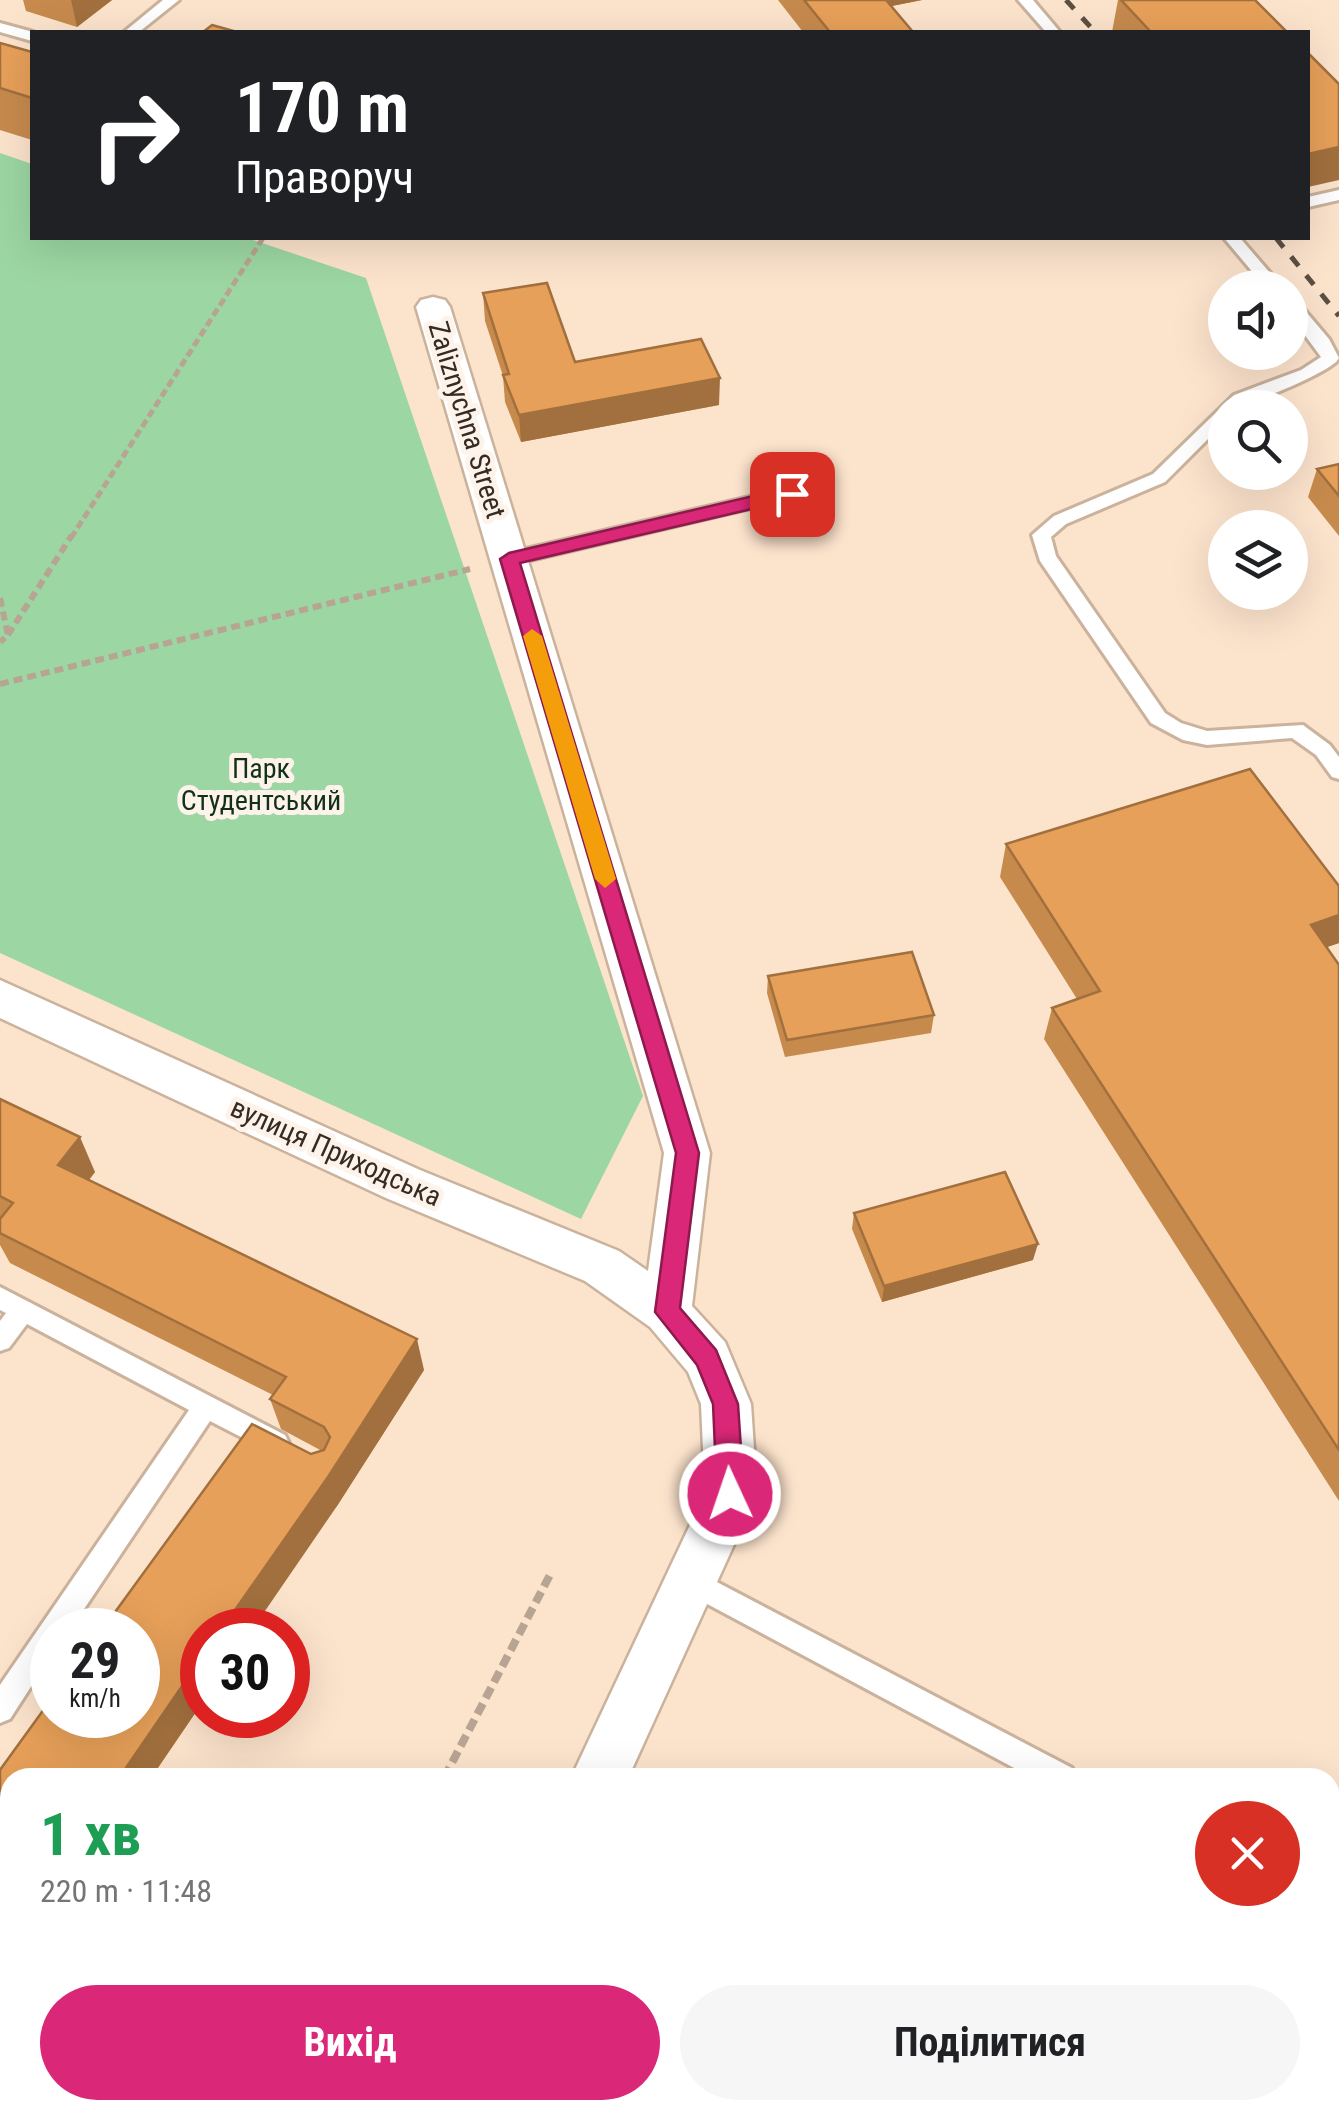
<!DOCTYPE html>
<html lang="uk">
<head>
<meta charset="utf-8">
<style>
  body { margin:0; font-family:"Roboto Condensed",sans-serif; background:#f6f6f6; color:#202124; height:100vh; display:flex; flex-direction:column; font-size:38px; white-space:nowrap }
  * { box-sizing:border-box; margin:0 }
  p { font-size:32px; color:#757577 }
  .icon { flex:none; width:55px; height:55px; fill:none; stroke:currentColor; stroke-width:2; stroke-linecap:round; stroke-linejoin:round }
  .map { position:relative; flex:1; overflow:hidden }
  .details { position:absolute; left:0px; top:1768px; width:1340px; height:352px; display:flex; flex-direction:column; background:#fff; border-radius:30px 30px 0 0; box-shadow:0 10px 40px #0002 }
  .details>* { flex:none }
  .guide { position:absolute; left:30px; top:30px; width:1280px; height:210px; border-radius:0px; box-shadow:0 10px 40px #0002; background:#202124; color:#fff; overflow:hidden }
  .tools { position:absolute; left:1208px; top:270px; display:grid; gap:20px }
  .tools a { display:grid; place-items:center; width:100px; height:100px; border-radius:50%; background:#fff; box-shadow:0 10px 40px #0002; font-size:50px }
  .speed { position:absolute; left:30px; top:1608px; display:flex; gap:20px; font-size:50px; font-weight:700; text-align:center }
  .speed>* { display:grid; place-content:center; width:130px; height:130px; border-radius:50%; background:#fff; box-shadow:0 10px 40px #0002; line-height:1 }
  .speed small { font-size:25px; font-weight:400 }
  .speed .limit { border:15px solid #d22; background:#fff; color:#111 }
  .pin { position:absolute; display:grid; place-items:center; width:85px; height:85px; color:#fff; margin:-42px; border-radius:20px; box-shadow:0 5px 15px #0006 }
  .me { position:absolute; width:110px; margin:-55px; rotate:357deg; stroke-linejoin:round; filter:drop-shadow(0 0 8px #0008) }
  .turn { display:flex; align-items:center; gap:35px; height:210px; padding:0 40px; font-size:45px }
  .turn .icon { width:130px; height:130px; stroke-width:2.5 }
  .turn b { display:block; font-size:70px; line-height:85px }
  .round { display:grid; place-items:center; flex:none; width:105px; height:105px; border-radius:52px; background:#f6f6f6 }
  .overview { display:flex; align-items:center; justify-content:space-between; height:170px; padding:0 40px }
  h1 { font-size:60px; font-weight:700; line-height:75px; color:#1e9e55 }
  .action { display:flex; gap:20px; margin-top:auto; padding:20px 40px }
  .action a { flex:1; height:115px; border-radius:60px; background:#db2777; color:#fff; font-size:40px; font-weight:700; line-height:115px; text-align:center }
  .action a+a { background:#f6f6f6; color:#202124 }
  .map>svg:first-child { display:block }
  .green { fill:#9cd6a2 }
  .lines { fill:none; stroke-linecap:round; stroke-linejoin:round }
  .lane-casing { stroke:#cab29c; stroke-width:6 }
  .street-casing { stroke:#cab29c; stroke-width:5 }
  .path-far2 { stroke:#b8a492; stroke-width:5; stroke-dasharray:8 4; stroke-linecap:butt }
  .path-far1 { stroke:#b8a492; stroke-width:6; stroke-dasharray:9 5; stroke-linecap:butt }
  .path { stroke:#b8a492; stroke-width:8; stroke-dasharray:12 6; stroke-linecap:butt }
  .lane { fill:#fff; fill-rule:evenodd }
  .street { fill:#fff; fill-rule:evenodd }
  .rail { stroke:#5c4f43; stroke-width:5; stroke-dasharray:12 12; stroke-linecap:butt }
  .wall { fill:#c78a4d }
  .shaded-wall { fill:#a2703e }
  .building { fill:#e7a059; stroke:#a2703e; stroke-width:2.5 }
  .route { fill:#db2777; stroke:#8e194d; stroke-width:2.5 }
  .slow { fill:#f59e0b }
  .labels { text-anchor:middle; dominant-baseline:central; stroke-width:10; stroke-linejoin:round; paint-order:stroke }
  .street-label { font-size:28px; fill:#352b22; stroke:#fdf3ea }
  .park-label { font-size:28px; fill:#113117; stroke:#fdf3ea }
</style>
</head>
<body>
<div class="map">
<svg width="1339" height="2119" viewBox="0 0 1339 2119">
  <rect width="100%" height="100%" fill="#fce3cc"/>
  <!-- green -->
  <path class="green" d="M0,153L32,164V238H247L366,278L643,1096L581,1219L0,953Z"/>
  <g class="lines">
    <defs>
      <path id="lane" d="M163,0H179L139,32H124Z
        M1018,0H1033L1060,32H1046Z
        M0,23L33,32L32,41L0,32Z
        M1339,190V200L1308,207V197Z
        M1224,238H1240L1283,288H1266Z
        M1290,299L1296,300L1329,339L1339,358L1336,362C1320,376 1245,408 1225,408V422L1165,482L1066,524L1051,537L1056,556L1165,713L1181,723L1207,731L1303,725L1330,745L1339,757V779L1332,777L1316,755L1292,738L1207,745L1183,740L1151,723L1040,561L1032,535L1054,516L1153,474L1234,395L1301,370L1321,357L1290,315Z
        M792,487L798,489V497L509,565L500,559L509,553Z
        M0,1287L285,1435L289,1443L285,1451L276,1455L210,1421L70,1630H52V1654L10,1719L0,1723V1685L189,1410L27,1324L9,1348L0,1351V1321L6,1313L0,1310Z
        M690,1568L1072,1768L1076,1778H1033L681,1590L677,1581L681,1572Z
        M1330,1926L1339,1930V1961L1330,1957Z
        M0,1981L10,1985V2017L0,2013Z
        M10,2030V2071L0,2075V2034Z
        M173,2110H215L218,2119H176Z"/>
      <path id="street" d="M433,297L445,300L450,307L710,1153L692,1306L725,1342L751,1404L757,1494L628,1778H571L705,1493L701,1404L688,1372L650,1327L585,1281L386,1198L0,1018V980L420,1170L619,1251L648,1271L664,1153L416,307L421,300Z
        M400,2110H462L458,2119H396Z"/>
    </defs>
    <!-- lane casing -->
    <use href="#lane" class="lane-casing"/>
    <!-- street casing -->
    <use href="#street" class="street-casing"/>
    <!-- path-far2 -->
    <path class="path-far2" d="M71,538L263,238"/>
    <!-- path-far1 -->
    <path class="path-far1" d="M0,598L8,635L0,642
      M8,635L72,535
      M0,684L470,569"/>
    <!-- path -->
    <path class="path" d="M444,1778L551,1573
      M267,2119L271,2110"/>
    <!-- lane -->
    <use href="#lane" class="lane"/>
    <!-- street -->
    <use href="#street" class="street"/>
    <!-- rail -->
    <path class="rail" d="M1066,0L1095,32
      M1276,238L1339,316"/>
  </g>
  <!-- wall -->
  <path class="wall" d="M23,0H112L77,27L26,11Z
    M778,0H922L891,6L913,32H803Z
    M1118,0H1255L1287,32H1112Z
    M0,43L32,52V140L0,130Z
    M483,293L575,362L719,405L521,442L505,402L503,376L485,321Z
    M1339,464V536L1308,497L1317,469Z
    M1006,844L1339,886V943L1327,947L1339,965V1501L1044,1039L1052,1008L1077,999L1000,877Z
    M768,976L934,1015L931,1033L785,1057L767,993Z
    M0,1099L95,1172L89,1180L424,1370L337,1506L202,1630V1703L151,1778H10V1971L0,1964V1770L311,1454L322,1451L281,1429L270,1399L273,1395L10,1263L0,1245Z
    M854,1213L1033,1260L882,1302L852,1229Z"/>
  <!-- shaded-wall -->
  <path class="shaded-wall" d="M71,0H112L77,27Z
    M868,0H922L867,11Z
    M1339,147V180L1308,187V154Z
    M720,378L719,405L521,442L519,415Z
    M1339,915V943L1298,957L1311,925Z
    M80,1137L95,1172L74,1199L58,1165Z
    M1038,1244L1033,1260L882,1302L884,1286Z
    M417,1339L424,1370L337,1506L252,1630H221Z
    M202,1657V1703L151,1778H119Z
    M10,1934V1970L0,1962V1949Z"/>
  <!-- building -->
  <path class="building" d="M804,0H886L913,32H830Z
    M1121,0H1255L1287,32H1151Z
    M212,25L237,32H203Z
    M0,43L32,52V98L0,88Z
    M1308,53L1339,84V147L1308,154Z
    M547,283L575,362L701,339L720,378L519,415L503,375L509,374L483,293Z
    M1339,464V496L1317,469Z
    M1250,769L1339,886V915L1311,925L1339,965V1450L1052,1008L1100,991L1006,844Z
    M912,952L934,1015L787,1040L768,976Z
    M0,1099L80,1137L58,1165L417,1339L328,1477L221,1630H202V1657L119,1778H10V1934L0,1949V1770L52,1698V1715H138V1630H102L252,1424L311,1454L324,1450L330,1437L324,1427L270,1399L286,1377L0,1233V1219L13,1203L0,1196Z
    M1005,1172L1038,1244L884,1286L854,1213Z"/>
  <!-- route -->
  <path class="route" d="M792,487L801,494L799,498L520,563L699,1153L680,1308L716,1350L738,1404L744,1494L740,1502L730,1506L721,1502L717,1494L713,1404L697,1365L655,1312L676,1153L500,559L509,553Z"/>
  <!-- slow -->
  <path class="slow" d="M532,629L542,636L616,879L605,888L595,879L523,636Z"/>
  <g class="labels">
    <!-- street labels -->
    <g class="street-label">
      <text transform="translate(467 420) rotate(73)">Zaliznychna Street</text>
      <text transform="translate(336 1152) rotate(24)">вулиця Приходська</text>
    </g>
    <!-- park labels -->
    <g class="park-label">
      <text x="261" y="768">Парк<tspan x="261" dy="32">Студентський</tspan></text>
    </g>
  </g>
</svg>
<div class="tools">
<a><svg class="icon" aria-label="sound" viewBox="0 0 24 24"><path d="M4 9h4l5-4v14l-5-4H4zM17 9q2 3 0 6"/></svg></a>
<a><svg class="icon" aria-label="search" viewBox="0 0 24 24"><circle cx="10" cy="10" r="6"/><path d="M15 15l6 6"/></svg></a>
<a><svg class="icon" aria-label="layers" viewBox="0 0 24 24"><path d="M12 4l9 5-9 5-9-5zM3 14l9 5 9-5"/></svg></a>
</div>
<div class="speed"><div>29<small>km/h</small></div><div class="limit">30</div></div>
<div class="pin" style="left:792px;top:494px;background:#d93025"><svg class="icon" aria-label="arrive" viewBox="0 0 24 24"><path d="M6 21V4h12l-3 4 3 4H6"/></svg></div>
<svg class="me" style="left:730px;top:1494px" viewBox="-20 -20 40 40"><circle r="17" fill="#db2777" stroke="#fff" stroke-width="3"/><path d="M0-11L8 9 0 5-8 9z" fill="#fff"/></svg>
<div class="guide">
<div class="turn"><svg class="icon" aria-label="right" viewBox="0 0 24 24"><path d="M7 20v-9h11M14 6l5 5-5 5"/></svg><div><b>170 m</b>Праворуч</div></div>
</div>
<section class="details">
<div class="overview"><div><h1>1 хв</h1><p>220 m · 11:48</p></div><a class="round" style="background:#d93025;color:#fff"><svg class="icon" aria-label="close" viewBox="0 0 24 24"><path d="M6 6l12 12M18 6L6 18"/></svg></a></div>
<div class="action"><a>Вихід</a><a>Поділитися</a></div>
</section>
</div>
</body>
</html>
